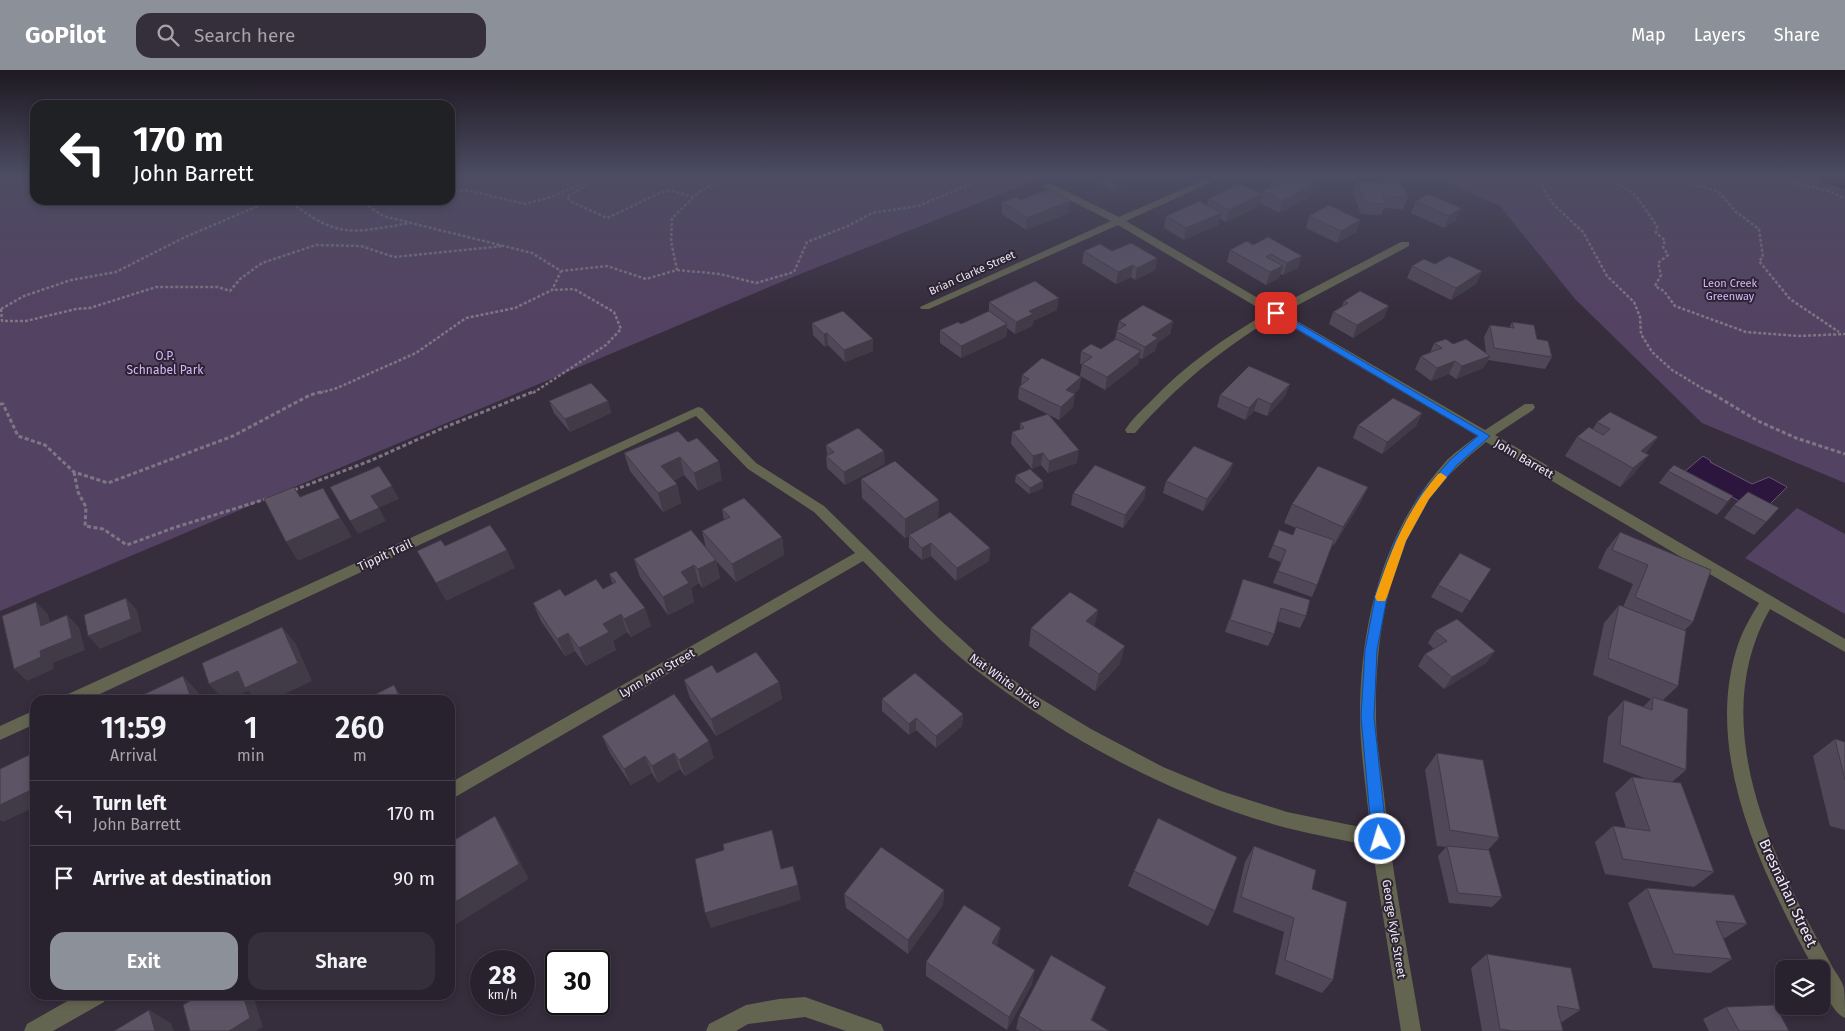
<!DOCTYPE html>
<html lang="en">
<head>
<meta charset="utf-8">
<style>
  body { margin:0; font-family:"Fira Sans",sans-serif; background:#342f3a; color:#f1f3f6; height:100vh; display:flex; flex-direction:column; font-size:19px; white-space:nowrap }
  * { box-sizing:border-box; margin:0 }
  p { font-size:16px; color:#a5a4aa }
  .icon { flex:none; width:28px; height:28px; fill:none; stroke:currentColor; stroke-width:2; stroke-linecap:round; stroke-linejoin:round }
  .map { position:relative; flex:1; overflow:hidden }
  .drawer { position:absolute; left:30px; top:625px; width:425px; height:305px; display:flex; flex-direction:column; background:#28222e; border-radius:15px; box-shadow:0 2px 8px #0003,0 0 0 1px #443f4a }
  .drawer>* { flex:none }
  .guide { position:absolute; left:30px; top:30px; width:425px; height:105px; border-radius:15px; box-shadow:0 2px 8px #0003,0 0 0 1px #443f4a; background:#202124; color:#fff; overflow:hidden }
  .tools { position:absolute; left:1775px; top:890px; display:grid; gap:10px }
  .tools a { display:grid; place-items:center; width:55px; height:55px; border-radius:10px; background:#28222e; box-shadow:0 2px 8px #0003,0 0 0 1px #443f4a; font-size:25px }
  .speed { position:absolute; left:470px; top:880px; display:flex; gap:10px; font-size:25px; font-weight:700; text-align:center }
  .speed>* { display:grid; place-content:center; width:65px; height:65px; border-radius:50%; background:#28222e; box-shadow:0 2px 8px #0003,0 0 0 1px #443f4a; line-height:1 }
  .speed small { font-size:12px; font-weight:400 }
  .speed .limit { border:2px solid #111; border-radius:8px; background:#fff; color:#111 }
  .pin { position:absolute; display:grid; place-items:center; width:42px; height:42px; color:#fff; margin:-21px; border-radius:10px; box-shadow:0 2px 8px #0006 }
  .me { position:absolute; width:55px; margin:-28px; rotate:355deg; stroke-linejoin:round; filter:drop-shadow(0 0 4px #0008) }
  .turn { display:flex; align-items:center; gap:18px; height:105px; padding:0 20px; font-size:22px }
  .turn .icon { width:65px; height:65px; stroke-width:2.5 }
  .turn b { display:block; font-size:35px; line-height:42px }
  .eta { display:flex; justify-content:space-evenly; align-items:center; height:85px; text-align:center }
  .eta b { font-size:30px; font-weight:600; line-height:35px }
  .button { display:flex; gap:10px; margin-top:auto; padding:10px 20px }
  .button a { flex:1; height:58px; border-radius:15px; background:#8c9099; color:#fff; font-size:20px; font-weight:600; line-height:58px; text-align:center }
  .button a+a { background:#342f3a; color:#f1f3f6 }
  ul { padding:0; list-style:none }
  li { display:flex; align-items:center; gap:15px; height:65px; padding:0 20px; border-top:1px solid #443f4a }
  li div { flex:1 }
  li b { display:block; font-size:19px }
  li em { font-style:normal }
  header { display:flex; align-items:center; gap:30px; box-sizing:border-box; height:70px; padding:0 25px; background:#8c9099; color:#fff }
  header strong { font-size:24px }
  nav { display:flex; gap:28px; margin-inline-start:auto; font-size:18px }
  .search { width:350px; height:45px; background:#342f3a; display:flex; align-items:center; gap:12px; box-sizing:border-box; padding:0 18px; border-radius:15px; color:#a5a4aa; font-size:19px }
  .map>svg:first-child { display:block }
  .green { fill:#544263 }
  .water { fill:#2c163d; stroke:#665574 }
  .lines { fill:none; stroke-linecap:round; stroke-linejoin:round }
  .river { fill:#2c163d; fill-rule:evenodd }
  .path-far1 { stroke:#7d7684; stroke-width:2.5; stroke-dasharray:3 2; stroke-linecap:butt }
  .path { stroke:#7d7684; stroke-width:3; stroke-dasharray:4 2.5; stroke-linecap:butt }
  .minor { fill:#636550; fill-rule:evenodd }
  .wall { fill:#504858 }
  .shaded-wall { fill:#413b47 }
  .building { fill:#5d5466; stroke:#413b47 }
  .route { fill:#1a73e8; stroke:#114b97 }
  .slow { fill:#f59e0b }
  .labels { text-anchor:middle; dominant-baseline:central; stroke-width:4; stroke-linejoin:round; paint-order:stroke }
  .far-street-label { font-size:11px; fill:#eee9f3; stroke:#2c2433 }
  .far-park-label { font-size:11px; fill:#d9b4fa; stroke:#2c2433 }
  .park-label { font-size:12px; fill:#d9b4fa; stroke:#2c2433 }
  .street-label { font-size:12px; fill:#eee9f3; stroke:#2c2433 }
  .near-street-label { font-size:15px; fill:#eee9f3; stroke:#2c2433 }
</style>
</head>
<body>
<header>
<strong>GoPilot</strong>
<div class="search"><svg class="icon" aria-label="search" viewBox="0 0 24 24"><circle cx="10" cy="10" r="6"/><path d="M15 15l6 6"/></svg>Search here</div>
<nav><a>Map</a><a>Layers</a><a>Share</a></nav>
</header>
<div class="map">
<svg width="1845" height="961" viewBox="0 0 1845 961">
  <rect width="100%" height="100%" fill="#362d3d"/>
  <!-- green -->
  <path class="green" d="M0,106H35V130H450V106H1046L793,207L0,541Z
    M1433,106H1845V413L1702,353L1575,229L1500,136Z
    M1797,438L1845,464V544L1745,488Z"/>
  <!-- water -->
  <path class="water" d="M1703,386L1711,391L1710,392L1752,414L1769,407L1787,417L1761,443L1694,406L1683,403Z"/>
  <g class="lines">
    <!-- river -->
    <path class="river" d="M1816,106H1845V119L1820,112Z"/>
    <!-- path-far1 -->
    <path class="path-far1" d="M600,106L567,127L572,132L607,148L662,122L673,121L693,127
      M1025,106L1035,110
      M1539,106L1544,120L1554,135L1583,162L1607,206L1634,232L1640,247L1641,264L1652,282L1672,300L1710,323
      M1603,106L1627,119L1636,126L1657,156L1656,163L1665,170L1663,177L1668,185L1658,193L1661,205L1655,216L1664,221L1675,236L1746,262L1798,266L1845,264
      M1677,106L1689,113L1719,122L1736,142L1759,159L1763,187L1759,191L1790,229L1839,262
      M1768,106L1828,121L1845,128
      M450,122L466,120L525,134L551,127L582,114
      M288,130C338,169 350,163 410,153
      M360,130L383,146L532,183L561,201L607,196L646,209L677,200L671,171L672,148L699,122L728,106
      M677,200L720,204L756,213L794,202L807,172L848,156L872,143L918,136L990,106
      M1,239L2,251H26L76,239L90,238L156,217H218L230,221L240,209L262,193L316,175L361,176L394,187L504,176
      M1,239L24,226L71,210L116,202L183,168L272,130
      M320,323L337,318L416,283L466,248L515,238L552,220L561,201
      M533,323L606,275L621,259L614,242L574,219L552,220"/>
    <!-- path -->
    <path class="path" d="M1708,321L1758,351L1796,368L1845,384
      M0,334H3L18,366L45,375L74,402L108,413L233,366L310,325L324,321
      M74,402L78,422L86,437L85,456L103,459L127,475L173,458L269,428
      M294,420L372,390L443,358L535,321"/>
    <!-- minor -->
    <path class="minor" d="M1213,106H1225L1126,151L1275,238L1401,172H1409V176L1283,243L1485,360L1525,334H1533L1535,337L1533,340L1495,365L1845,569V582L1770,539C1713,639 1758,754 1806,848C1815,865 1824,881 1833,898C1837,904 1842,911 1844,918C1845,926 1845,939 1845,948C1830,941 1821,914 1821,899H1814C1764,806 1704,688 1736,581C1741,563 1750,548 1759,533L1486,372C1465,389 1446,406 1430,428C1387,490 1375,572 1376,646C1376,672 1381,699 1384,725C1392,804 1408,883 1421,961H1401L1372,776C1344,770 1315,765 1287,758C1175,728 1063,668 972,597C933,566 899,527 863,491L450,730V713L855,483L814,442L748,399L696,346L87,630H64L66,625L698,337L702,338L756,393L824,436L938,548L981,587L1033,624L1091,659L1163,697L1221,721L1287,742L1370,759C1367,722 1360,683 1360,646C1360,553 1383,460 1447,390C1456,381 1467,374 1477,366L1275,247C1220,280 1178,315 1135,363H1127L1125,360C1132,349 1142,340 1151,331C1185,295 1224,268 1267,243L1118,155L929,239H921L920,237L1111,151L1044,117V113H1050L1119,147Z
      M35,640V654L0,670V656Z
      M78,925H107L104,932L53,961H24L27,954Z
      M805,927L881,954L884,961H846L805,947L748,954L736,961H706L709,954L746,935L779,929Z"/>
  </g>
  <!-- wall -->
  <path class="wall" d="M1098,106H1137L1136,111L1114,121L1097,112Z
    M1303,106H1333L1331,111H1308L1311,126L1279,143L1260,133L1263,121L1269,118L1272,108L1306,110Z
    M1381,106L1408,127L1403,139L1384,138L1381,145L1361,144L1353,123L1357,111L1379,112Z
    M1229,117L1262,124L1258,136L1226,152L1219,148L1218,155L1184,170L1164,158L1166,146L1207,135L1208,129L1228,119Z
    M1428,124L1456,150L1444,158L1411,143L1416,131Z
    M1020,130L1070,131L1068,143L1026,160L1002,144V132Z
    M1309,146L1356,162L1337,173L1306,158Z
    M1247,171L1298,198L1283,205L1280,204L1279,208L1266,215L1227,192L1230,180Z
    M1084,181H1112L1157,188L1155,200L1135,210L1131,207L1116,214L1082,193Z
    M1435,194L1482,201L1476,214L1451,230L1407,208L1412,196Z
    M1344,231L1384,248L1353,268L1329,254L1333,242L1342,236Z
    M989,232L1057,240L1033,251L1032,256L1015,264L1007,258L1006,267L961,288L940,273V260L961,254L989,242Z
    M1119,251H1173L1170,264L1157,273L1155,281L1142,289L1139,288L1138,294L1105,320L1080,306L1082,295L1080,293L1081,281L1101,279L1115,269Z
    M1512,252L1537,269L1552,287L1545,299L1488,290L1483,298L1456,309L1449,304L1431,311L1415,299L1421,286L1430,283L1434,273L1453,274L1486,283L1484,267L1490,255L1509,258Z
    M812,253L873,281L845,292L828,275L825,277L813,265Z
    M1022,305L1081,307L1079,319L1074,324L1073,337L1059,350L1018,329L1019,317L1021,315Z
    M1290,314L1285,326L1267,346L1254,341L1245,350L1217,337L1220,325Z
    M549,331H608L611,343L570,362L554,343Z
    M1422,343L1416,356L1382,384L1353,368L1358,355Z
    M1597,352L1658,367L1646,383L1635,403L1620,417L1565,386L1577,367L1593,359Z
    M1020,353L1077,393L1048,403L1041,395L1032,399L1011,374L1012,362L1020,359Z
    M678,361L722,410L698,421L684,405L673,411L677,414L681,433L663,442L630,401L624,383Z
    M826,375L885,394L845,415L827,398L826,386L827,385Z
    M1233,393L1229,405L1203,441L1163,423L1166,411Z
    M1668,401L1733,426L1717,445L1659,413Z
    M1016,405L1043,411V418L1029,424L1015,412Z
    M861,409L939,430L938,449L990,478L989,491L956,511L931,486L922,490L909,478V466L905,468L862,428Z
    M1146,417L1144,429L1123,458L1071,435L1073,423Z
    M1368,417L1359,435L1334,475L1332,474L1317,515L1312,527L1273,513L1281,492L1268,487L1279,460L1293,465L1296,458L1284,453L1292,434Z
    M1734,435L1779,438L1754,465L1724,448Z
    M722,439L782,467L784,485L736,512L716,491L720,508L702,518L699,513L691,518L694,532L668,545L640,507L634,489L706,478L702,461L724,450Z
    M1620,462L1693,552L1685,560L1678,616L1663,630L1686,700L1672,712L1714,802L1694,817L1605,804L1595,772L1613,756L1626,758L1615,723L1632,707L1647,709L1603,692L1608,647L1624,630L1643,637L1651,629L1593,605L1604,553L1619,535L1623,537L1633,514L1598,498L1606,480Z
    M1491,499L1462,543L1431,527L1438,515Z
    M609,504L651,556L631,567L627,562L613,571L616,580L586,596L575,581L565,586L541,551L533,533L565,526L603,519L613,514Z
    M1243,509L1306,546L1300,558L1277,551L1274,564L1268,576L1225,562Z
    M1098,540L1094,556L1120,594L1095,621L1029,576L1031,558Z
    M1435,561L1495,581L1486,593L1444,619L1418,596L1425,584L1434,579L1428,573Z
    M717,603L779,612L782,629L716,666L690,628L684,610Z
    M882,629L963,644L962,656L936,678L916,660L909,665L882,641Z
    M602,666L714,688L685,706L680,699L658,713L652,703L631,715L610,683Z
    M1835,669L1845,672V760L1830,756L1813,686Z
    M1437,683L1499,768L1488,780L1502,827L1492,837L1449,833L1438,786L1446,777L1437,776L1425,700Z
    M1254,776L1312,819L1333,910L1322,923L1275,904L1284,862L1233,842L1245,792Z
    M1134,801L1215,841L1208,856L1128,816Z
    M1647,818L1747,854L1725,868H1723L1732,889L1710,903L1653,898L1628,833Z
    M944,820L943,835L908,884L846,838L844,824Z
    M998,872L996,876L1032,914L1007,960L926,906V892Z
    M1487,884L1580,940L1562,952H1561L1563,961H1482L1471,898Z
    M1101,930L1092,950L1109,961H1020L1016,959L1019,946Z
    M1726,937L1789,961H1709L1703,949Z"/>
  <!-- shaded-wall -->
  <path class="shaded-wall" d="M1124,106H1137L1136,111L1114,121L1115,110Z
    M1314,114L1311,126L1279,143L1282,131Z
    M1262,124L1258,136L1226,152L1229,140Z
    M1070,131L1068,143L1026,160L1027,148Z
    M1461,138L1456,150L1444,158L1449,146Z
    M1221,143L1218,155L1184,170L1186,158Z
    M1360,150L1356,162L1337,173L1341,161Z
    M1302,186L1298,198L1283,205L1287,193Z
    M1157,188L1155,200L1135,210L1137,198Z
    M1133,195L1131,207L1116,214L1118,202Z
    M1283,196L1279,208L1266,215L1270,202Z
    M1482,201L1476,214L1451,230L1456,218Z
    M1059,228L1057,240L1033,251L1032,256L1015,264L1016,252L1029,241Z
    M1389,236L1384,248L1353,268L1357,255Z
    M1173,251L1170,264L1157,273L1155,281L1142,289L1145,277L1152,265Z
    M1007,254L1006,267L961,288V276Z
    M827,263L828,275L825,277L824,264Z
    M873,269V281L845,292L844,280Z
    M1141,281L1138,294L1105,320L1107,307Z
    M1490,286L1483,298L1456,309L1462,296Z
    M1455,291L1449,304L1431,311L1437,298Z
    M1081,307L1079,319L1064,332L1066,320Z
    M1290,314L1285,326L1267,346L1271,334Z
    M1075,324L1073,337L1059,350L1061,337Z
    M1258,328L1254,341L1245,350L1249,338Z
    M608,331L611,343L570,362L565,349Z
    M1422,343L1416,356L1382,384L1387,372Z
    M1658,367L1645,385L1641,381Z
    M1079,380L1077,393L1048,403L1049,391Z
    M884,381L885,394L845,415L844,402Z
    M1043,383L1041,395L1032,399L1033,386Z
    M1649,385L1635,403L1620,417L1633,398Z
    M680,387L684,405L665,414L661,396Z
    M719,391L722,410L698,421L694,403Z
    M1233,393L1229,405L1203,441L1207,429Z
    M1043,411V418L1029,424L1030,418Z
    M677,414L681,433L663,442L658,423Z
    M392,416L399,429L378,438L371,426Z
    M1146,417L1144,429L1123,458L1125,445Z
    M1368,417L1359,435L1334,475L1343,457Z
    M323,418L352,467L298,491L286,472Z
    M1733,426L1723,439L1717,445L1727,432Z
    M939,430L938,449L905,468V449Z
    M379,438L386,451L358,464L350,451Z
    M782,467L784,485L736,512L732,494Z
    M931,473V486L922,490V478Z
    M990,478L989,491L956,511L957,498Z
    M507,480L515,498L446,531L436,513Z
    M716,490L720,508L702,518L698,499Z
    M694,495L699,513L691,518L694,532L668,545L663,527L681,502Z
    M126,528L137,540L142,561L100,579L88,566Z
    M36,532L48,544L54,568L41,556Z
    M645,538L651,556L631,567L624,549Z
    M1098,540L1094,558L1086,551Z
    M621,544L627,562L613,571L616,580L586,596L579,578L603,554Z
    M67,545L79,557L85,580L53,593L54,599L27,611L14,599L40,581Z
    M282,557L296,574L312,611L272,630H256L248,621L229,630H224L209,614Z
    M568,563L575,581L565,586L557,569Z
    M1125,576L1120,594L1095,621L1099,604Z
    M1495,581L1486,593L1444,619L1452,607Z
    M183,606L200,624L202,630H192Z
    M779,612L782,629L716,666L711,649Z
    M394,615L402,627L403,630H401Z
    M963,644L962,656L936,678V666Z
    M916,648V660L909,665V654Z
    M709,671L714,688L685,706L679,690Z
    M674,683L680,699L658,713L652,696Z
    M645,686L652,703L631,715L624,699Z
    M35,718V737L3,752L0,750V735Z
    M495,746L505,762L529,809L450,858V835Z
    M450,764L456,772H451L450,768Z
    M798,815L801,830L711,858L705,843Z
    M944,820L943,835L908,884V870Z
    M1001,858L998,872L990,887L992,873Z
    M1035,900L1032,914L1007,960L1009,947Z
    M1106,917L1101,930L1086,961Z
    M243,925H253L263,957L256,961H229Z
    M149,940L171,953L174,961H155Z"/>
  <!-- building -->
  <path class="building" d="M1108,106H1124L1115,110Z
    M1277,106H1296L1314,114L1282,131L1263,121L1281,112L1272,108Z
    M1381,106H1398L1408,127L1383,126L1386,134L1365,133L1357,111L1384,112Z
    M1238,113L1262,124L1229,140L1208,129L1231,118L1229,117Z
    M1050,119L1070,131L1027,148L1002,132L1016,127L1020,130Z
    M1428,124L1461,138L1449,146L1416,131Z
    M1200,131L1221,143L1186,158L1166,146Z
    M1329,135L1360,150L1341,161L1309,146Z
    M1268,167L1302,186L1287,193L1271,184L1266,187L1283,196L1270,202L1230,180L1247,171L1253,175Z
    M1131,173L1157,188L1137,198L1133,195L1118,202L1084,181L1100,174L1112,181Z
    M1449,186L1482,201L1456,218L1412,196L1424,189L1435,194Z
    M1035,211L1059,228L1029,241L1033,244L1016,252L989,232Z
    M1360,221L1389,236L1357,255L1333,242L1348,233L1344,231Z
    M1143,235L1173,251L1152,265L1158,268L1145,277L1116,261L1126,255L1119,251Z
    M843,241L873,269L844,280L827,263L824,264L812,253Z
    M989,241L1007,254L961,276L940,260L958,252L961,254Z
    M1512,252L1534,255L1537,269L1548,271L1552,287L1494,278L1490,255L1514,258Z
    M1116,269L1141,281L1107,307L1082,294L1092,287L1081,281L1091,274L1101,279Z
    M1446,269L1453,274L1466,269L1490,286L1462,296L1455,291L1437,298L1421,286L1442,278L1434,273Z
    M1042,288L1081,307L1066,320L1075,324L1061,337L1019,317L1029,309L1022,305Z
    M1249,296L1290,314L1271,334L1258,328L1249,338L1220,325Z
    M591,313L608,331L565,349L549,331Z
    M1393,328L1422,343L1387,372L1358,355Z
    M1610,342L1658,367L1641,381L1649,385L1633,398L1577,367L1589,357L1603,365L1610,359L1597,352Z
    M1048,344L1079,380L1049,391L1043,383L1033,386L1012,362L1024,358L1020,353Z
    M858,358L884,381L844,402L826,386L834,382L826,375Z
    M678,361L688,372L697,368L719,391L694,403L680,387L661,396L677,414L658,423L624,383Z
    M1194,376L1233,393L1207,429L1166,411Z
    M895,391L939,430L905,449L861,409Z
    M1095,395L1146,417L1125,445L1073,423Z
    M1674,395L1733,426L1727,432L1668,401Z
    M379,396L392,416L371,426L379,438L350,451L330,417Z
    M1318,396L1368,417L1343,457L1292,434Z
    M1030,399L1043,411L1030,418L1016,405Z
    M294,417L300,427L323,418L340,448L286,472L264,429Z
    M1748,422L1779,438L1766,452L1734,435Z
    M744,428L782,467L732,494L702,461L730,447L722,439Z
    M950,442L990,478L957,498L931,473L922,478L909,465Z
    M490,455L507,480L436,513L417,481L441,470L445,476Z
    M1296,457L1334,470L1317,515L1278,501L1286,480L1273,475L1279,460L1293,465Z
    M691,460L716,490L698,499L694,495L681,502L689,513L663,527L634,489Z
    M1620,462L1711,500L1693,552L1635,527L1648,495L1612,480Z
    M1460,483L1491,499L1470,531L1438,515Z
    M616,501L645,538L624,549L621,544L603,554L609,562L579,578L568,563L557,569L533,533L560,519L565,526L596,509L603,519L616,512L609,504Z
    M1243,509L1310,530L1306,546L1281,538L1274,564L1230,550Z
    M1070,522L1098,540L1086,551L1125,576L1099,604L1031,558Z
    M126,528L131,549L88,566L84,545Z
    M36,532L41,556L67,545L72,568L40,581L41,587L14,599L2,546Z
    M1619,535L1686,561L1678,616L1608,588Z
    M1457,549L1495,581L1452,607L1425,584L1447,571L1435,561Z
    M282,557L298,593L245,618L238,601L209,614L202,593Z
    M756,582L779,612L711,649L684,610L712,595L717,603Z
    M915,603L963,644L936,666L916,648L909,654L882,629Z
    M183,606L192,630H132Z
    M394,615L401,630H364Z
    M674,624L709,671L679,690L674,683L652,696L645,686L624,699L602,666Z
    M1653,627L1688,639L1686,700L1620,675L1624,630L1652,640Z
    M1835,669L1845,672V710Z
    M35,682V718L0,735V699Z
    M1437,683L1483,690L1499,768L1450,760Z
    M1632,707L1681,713L1714,802L1623,789L1613,756L1650,761Z
    M495,746L519,794L450,835V768L451,772Z
    M1158,748L1237,787L1215,841L1134,801Z
    M772,760L781,799L793,796L798,815L705,843L695,789L724,780L723,774Z
    M1254,776L1316,800L1312,819L1347,832L1333,910L1285,890L1294,848L1241,827Z
    M1447,776L1489,780L1502,827L1458,823Z
    M881,777L944,820L908,870L844,824Z
    M1647,818L1734,825L1747,854L1716,851L1732,889L1674,884Z
    M964,835L1001,858L992,873L1035,900L1009,947L926,892Z
    M35,850V872L34,873L30,853Z
    M1487,884L1571,898L1580,940L1557,936L1563,961H1513L1500,959Z
    M1051,885L1106,917L1091,950L1109,961H1043L1019,946Z
    M200,925H243L250,948L229,961H190L183,935Z
    M1775,935L1789,961H1739L1726,937Z
    M149,940L155,961H114Z"/>
  <!-- sky -->
  <linearGradient id="sky" x2="0" y2="1"><stop stop-color="#1e1922"/><stop offset="0.44" stop-color="#4c4c62"/><stop offset="1" stop-color="#4c4c62" stop-opacity="0"/></linearGradient>
  <rect width="1845" height="240" fill="url(#sky)"/>
  <!-- route -->
  <path class="route" d="M1276,240L1490,366L1457,395L1429,429L1406,471L1388,522L1377,580L1374,647L1387,769L1385,773L1380,775L1374,773L1372,769L1361,647L1365,580L1376,522L1395,471L1421,424L1450,390L1478,366L1273,245L1272,243Z"/>
  <!-- slow -->
  <path class="slow" d="M1441,403L1447,407L1429,429L1406,471L1387,527L1385,531H1377L1375,527C1391,481 1405,443 1438,404Z"/>
  <g class="labels">
    <!-- far-street labels -->
    <g class="far-street-label">
      <text transform="translate(972 203) rotate(-24)">Brian Clarke Street</text>
    </g>
    <!-- far-park labels -->
    <g class="far-park-label">
      <text x="1730" y="213">Leon Creek<tspan x="1730" dy="13">Greenway</tspan></text>
    </g>
    <!-- park labels -->
    <g class="park-label">
      <text x="165" y="286">O.P.<tspan x="165" dy="14">Schnabel Park</tspan></text>
    </g>
    <!-- street labels -->
    <g class="street-label">
      <text transform="translate(1524 389) rotate(30)">John Barrett</text>
      <text transform="translate(385 485) rotate(-25)">Tippit Trail</text>
      <text transform="translate(657 603) rotate(-30)">Lynn Ann Street</text>
      <text transform="translate(1005 611) rotate(36)">Nat White Drive</text>
      <text transform="translate(1394 859) rotate(81)">George Kyle Street</text>
    </g>
    <!-- near-street labels -->
    <g class="near-street-label">
      <text transform="translate(1788 823) rotate(65)">Bresnahan Street</text>
    </g>
  </g>
</svg>
<div class="tools">
<a><svg class="icon" aria-label="layers" viewBox="0 0 24 24"><path d="M12 4l9 5-9 5-9-5zM3 14l9 5 9-5"/></svg></a>
</div>
<div class="speed"><div>28<small>km/h</small></div><div class="limit">30</div></div>
<div class="pin" style="left:1276px;top:243px;background:#d93025"><svg class="icon" aria-label="arrive" viewBox="0 0 24 24"><path d="M6 21V4h12l-3 4 3 4H6"/></svg></div>
<svg class="me" style="left:1380px;top:769px" viewBox="-20 -20 40 40"><circle r="17" fill="#1a73e8" stroke="#fff" stroke-width="3"/><path d="M0-11L8 9 0 5-8 9z" fill="#fff"/></svg>
<div class="guide">
<div class="turn"><svg class="icon" aria-label="left" viewBox="0 0 24 24"><path d="M17 20v-9H6M10 6l-5 5 5 5"/></svg><div><b>170 m</b>John Barrett</div></div>
</div>
<section class="drawer">
<div class="eta">
<div><b>11:59</b><p>Arrival</p></div>
<div><b>1</b><p>min</p></div>
<div><b>260</b><p>m</p></div>
</div>
<ul>
<li><svg class="icon" aria-label="left" viewBox="0 0 24 24"><path d="M17 20v-9H6M10 6l-5 5 5 5"/></svg><div><b>Turn left</b><p>John Barrett</p></div><em>170 m</em></li>
<li><svg class="icon" aria-label="arrive" viewBox="0 0 24 24"><path d="M6 21V4h12l-3 4 3 4H6"/></svg><div><b>Arrive at destination</b></div><em>90 m</em></li>
</ul>
<div class="button"><a>Exit</a><a>Share</a></div>
</section>
</div>
</body>
</html>
